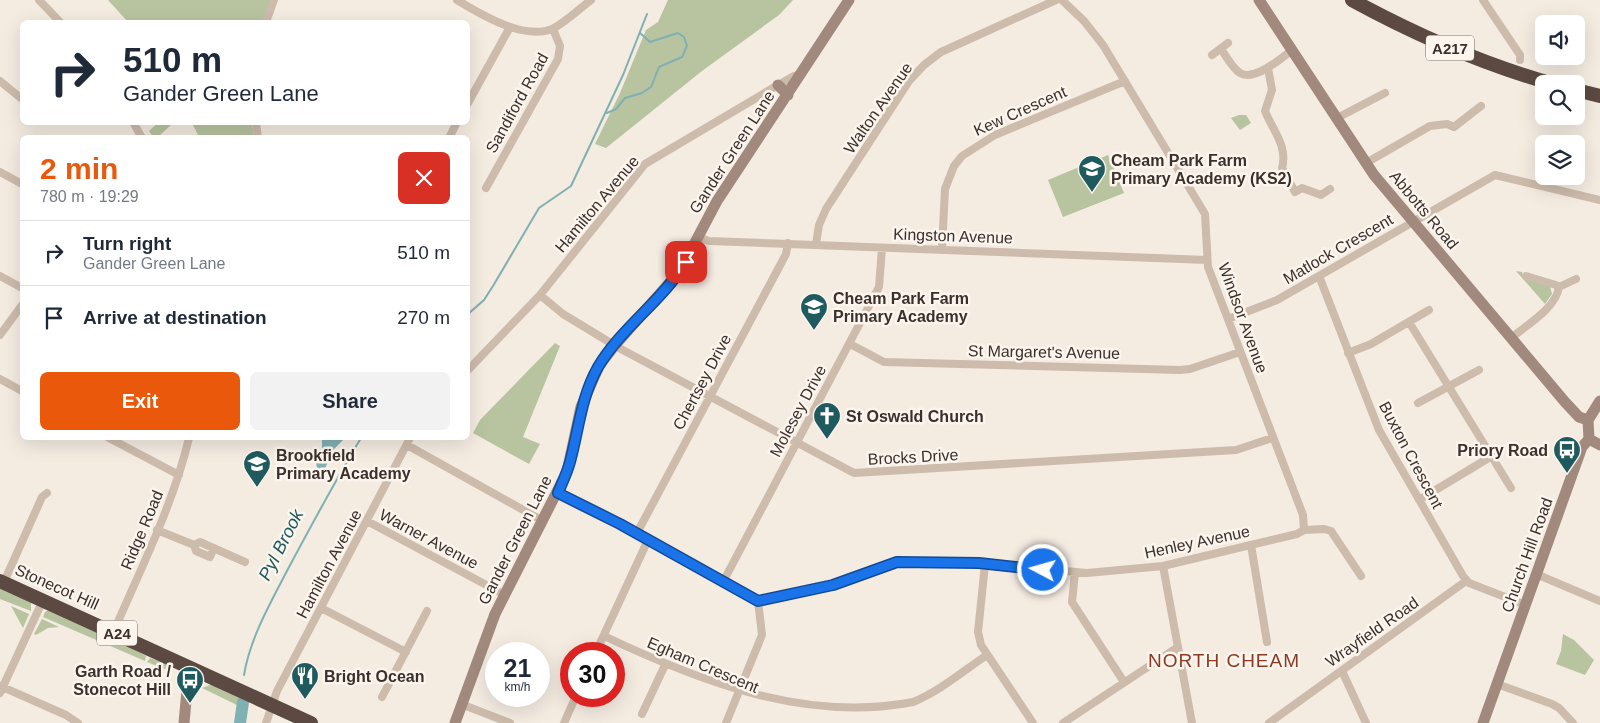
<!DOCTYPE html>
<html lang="en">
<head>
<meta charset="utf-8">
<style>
  body { margin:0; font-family:Helvetica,sans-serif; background:#f2f2f3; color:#1f2937; height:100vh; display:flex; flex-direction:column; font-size:19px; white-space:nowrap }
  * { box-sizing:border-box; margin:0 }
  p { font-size:16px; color:#747a83 }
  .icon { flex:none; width:28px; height:28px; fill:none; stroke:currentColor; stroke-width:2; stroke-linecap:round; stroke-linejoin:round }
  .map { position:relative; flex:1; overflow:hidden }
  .drawer { position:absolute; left:20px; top:135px; width:450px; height:305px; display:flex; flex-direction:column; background:#fff; border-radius:8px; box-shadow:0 5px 20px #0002 }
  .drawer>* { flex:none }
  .hud { position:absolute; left:20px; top:20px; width:450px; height:105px; border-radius:8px; box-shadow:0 5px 20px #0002; background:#fff; color:#1f2937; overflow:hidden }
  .controls { position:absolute; left:1535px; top:15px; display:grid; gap:10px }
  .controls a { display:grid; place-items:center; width:50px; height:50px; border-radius:8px; background:#fff; box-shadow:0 5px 20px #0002; font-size:25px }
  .speed { position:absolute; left:485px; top:642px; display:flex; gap:10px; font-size:25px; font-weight:700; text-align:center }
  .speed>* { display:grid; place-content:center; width:65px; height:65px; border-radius:50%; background:#fff; box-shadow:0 5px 20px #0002; line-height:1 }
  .speed small { font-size:12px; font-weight:400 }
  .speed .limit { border:8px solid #d22; background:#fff; color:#111 }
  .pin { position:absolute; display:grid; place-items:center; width:42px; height:42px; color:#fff; margin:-21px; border-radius:10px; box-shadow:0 2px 8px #0006 }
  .me { position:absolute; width:55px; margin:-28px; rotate:276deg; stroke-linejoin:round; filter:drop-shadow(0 0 4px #0008) }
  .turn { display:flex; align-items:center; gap:18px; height:105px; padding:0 20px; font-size:22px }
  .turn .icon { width:65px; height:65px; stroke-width:2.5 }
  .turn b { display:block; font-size:35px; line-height:42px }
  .round { display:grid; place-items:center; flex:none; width:52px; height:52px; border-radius:8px; background:#f2f2f3 }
  .headline { display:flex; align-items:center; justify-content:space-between; height:85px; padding:0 20px }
  h1 { font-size:30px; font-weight:800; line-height:38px; color:#ea580c }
  .button { display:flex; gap:10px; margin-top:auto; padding:10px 20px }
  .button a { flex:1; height:58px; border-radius:8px; background:#ea580c; color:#fff; font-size:20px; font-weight:800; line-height:58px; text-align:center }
  .button a+a { background:#f2f2f3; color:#1f2937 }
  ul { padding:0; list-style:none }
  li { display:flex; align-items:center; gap:15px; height:65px; padding:0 20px; border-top:1px solid #e0e1e3 }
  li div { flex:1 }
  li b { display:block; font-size:19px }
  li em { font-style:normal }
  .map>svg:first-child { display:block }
  .green { fill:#b8c4a0 }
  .water { fill:#7fb0b2 }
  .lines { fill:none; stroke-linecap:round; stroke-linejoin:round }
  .stream { stroke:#7fb0b2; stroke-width:2 }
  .river { stroke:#7fb0b2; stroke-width:12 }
  .street { stroke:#cdbbac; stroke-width:8 }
  .secondary { stroke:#a18a7d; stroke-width:11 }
  .highway { stroke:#5c4a42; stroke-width:14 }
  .route-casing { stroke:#114b97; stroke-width:12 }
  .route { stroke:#1a73e8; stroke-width:9 }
  .labels { text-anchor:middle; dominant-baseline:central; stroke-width:5; stroke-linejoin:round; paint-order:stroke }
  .shield { fill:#fbf5ee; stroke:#756b66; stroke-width:1 }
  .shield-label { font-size:15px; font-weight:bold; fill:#3b302b }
  .street-label { font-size:16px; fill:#3b302b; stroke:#fbf5ee }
  .poi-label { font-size:16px; font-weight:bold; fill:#3b302b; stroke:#fbf5ee; text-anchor:start }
  .water-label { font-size:18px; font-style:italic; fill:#1f5a5e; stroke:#fbf5ee }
  .quarter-label { font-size:19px; letter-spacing:1px; fill:#8c3b22; stroke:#fbf5ee }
</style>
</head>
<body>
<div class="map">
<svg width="1600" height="723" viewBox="0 0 1600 723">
  <rect width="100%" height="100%" fill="#f4ebe1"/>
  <!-- green -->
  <path class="green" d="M108,0H272L262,22H128Z
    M668,0H793L779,15L702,71L606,148L595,144L620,93L646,30L658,22Z
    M1239,115H1246L1251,123L1240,130L1231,118Z
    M159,122L173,123L158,137H153L149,131Z
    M192,123H252L254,137H199Z
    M1108,155L1124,193L1063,217L1048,180Z
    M1516,271L1522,272L1524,279L1550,286L1552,294L1545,304Z
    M555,343L560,346L523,437L540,444L529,464L473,433L480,420Z
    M0,588L31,602V611L0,599Z
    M11,606L29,614L23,628Z
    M49,610L129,646L146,656L145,661L43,617L45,612Z
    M42,619L59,627L48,628L36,635L34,634Z
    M1563,634L1574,640L1594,660L1585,675L1556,664L1561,651Z
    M150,658L167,664L172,672L147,662Z
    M213,684L241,697L239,706L202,688Z"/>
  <!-- water -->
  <path class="water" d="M322,438H345L332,451L325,469L318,473L315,457L322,452Z"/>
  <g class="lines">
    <!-- stream -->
    <path class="stream" d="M607,113L616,109L625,98L642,93L651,87L659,67L682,57L687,46L684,37L678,33L650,42L640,33
      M468,314L484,300L493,286L539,208L571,186L623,75L647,14
      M244,675C250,638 271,602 288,569C312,524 335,481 361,438"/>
    <!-- river -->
    <path class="river" d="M240,723L243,702"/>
    <!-- street -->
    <path class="street" d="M39,0L60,22
      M457,0C480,14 526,42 554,28C567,21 579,9 591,0
      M1062,0L1084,21L1103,45L1205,214L1208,267L1303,515L1304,530
      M1483,0L1520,55V60
      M266,22L274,0
      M1221,49C1226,56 1233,69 1240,73C1254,82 1282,58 1292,50
      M1212,55L1228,43
      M1268,68L1272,90L1265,111C1273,131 1288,146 1282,168L1295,192L1302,188L1321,195L1330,189
      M0,81L22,99
      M468,103L510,27
      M1337,118L1385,93
      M133,122L142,138
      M256,122L258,138
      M449,138L457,122
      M1366,163L1430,126L1447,124L1454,127L1481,106
      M0,172L22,184
      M486,188L558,59L560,46L553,29
      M698,237L709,241L1207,260
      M816,244L819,225L826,209L909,81L924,65L941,52L1056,0
      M942,249L945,189L954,166L962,156L995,135L1125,81
      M0,276L22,288
      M1319,276L1379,430L1463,576L1469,583L1526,605
      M1559,287L1576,279
      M540,295L563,314L619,348L854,473L1236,450L1272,438
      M1228,319L1277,300L1495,175L1600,200
      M1409,322L1511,488
      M0,335L22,305
      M1511,338C1527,325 1556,308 1559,287L1556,285L1526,276
      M850,344L884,362L1180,370L1190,369L1240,352
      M1348,353L1371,344L1429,310
      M468,370L540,295L645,164L778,85L794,76L801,75
      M0,379L22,391
      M1418,403L1479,370
      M109,438L179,475
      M407,445L543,521
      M557,493L637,533L758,601L833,585L897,563H979L1087,573L1163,566L1297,534L1304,530
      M1419,500L1492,456
      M367,521L505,595
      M157,530L194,545L200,542L245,562
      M1304,530L1324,529L1331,531L1361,576
      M637,533L777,271L786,254L788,243
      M194,545L196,551L210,557L214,548
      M1251,545L1267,642
      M985,564L978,632L981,645L1033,723
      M1163,566L1192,723
      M1075,573L1072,602L1124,682
      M1536,574L1600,601
      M4,582L42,497L47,493
      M723,582L879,287L882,248
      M321,608L406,652
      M114,631C141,568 173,505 189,438
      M604,636C699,681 806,723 913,702C940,691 963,671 987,655
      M595,654L648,540
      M1342,671L1366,723
      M1497,684L1552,704L1559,708L1573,723
      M0,686L66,715L78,723
      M0,693L43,600
      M382,697L427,611
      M461,704L510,723
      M642,714L665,665
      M266,723L277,691L410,438
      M564,723L576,696
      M726,723L762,635L758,601
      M1063,723L1178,647
      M1269,723L1466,581"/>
    <!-- secondary -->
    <path class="secondary" d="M1259,0L1374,175L1565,402L1579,417L1588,420
      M778,85L788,95
      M1589,439L1600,445
      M184,723L188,679L191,667
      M455,723L495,614L567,472L581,407L599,366L615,345L680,271L717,201L849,0
      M1483,723L1582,447L1589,439L1588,420L1600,401"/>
    <!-- highway -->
    <path class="highway" d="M1352,0C1416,35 1483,64 1553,84
      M1576,90L1600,96
      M0,581L311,723"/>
  </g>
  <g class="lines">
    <defs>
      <path id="route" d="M686,262C662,301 621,328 598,367C581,397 579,429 570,462C567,473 562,483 558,493L620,524L758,601L833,585L897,562L979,563L1043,570"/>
    </defs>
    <!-- route casing -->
    <use href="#route" class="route-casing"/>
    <!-- route -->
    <use href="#route" class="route"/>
  </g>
  <!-- icons -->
  <defs>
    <symbol id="school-pin" viewBox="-11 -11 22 30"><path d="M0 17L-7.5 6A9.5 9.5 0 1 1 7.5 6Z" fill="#1f5a5e" stroke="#fbf5ee"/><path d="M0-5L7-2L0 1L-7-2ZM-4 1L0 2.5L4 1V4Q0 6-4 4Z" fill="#fff"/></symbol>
    <symbol id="church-pin" viewBox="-11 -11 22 30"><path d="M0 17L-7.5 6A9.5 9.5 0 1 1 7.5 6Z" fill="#1f5a5e" stroke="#fbf5ee"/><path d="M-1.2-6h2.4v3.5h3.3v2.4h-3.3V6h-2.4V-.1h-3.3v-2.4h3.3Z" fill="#fff"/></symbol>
    <symbol id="bus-pin" viewBox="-11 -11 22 30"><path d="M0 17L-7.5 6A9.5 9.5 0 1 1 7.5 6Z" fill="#1f5a5e" stroke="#fbf5ee"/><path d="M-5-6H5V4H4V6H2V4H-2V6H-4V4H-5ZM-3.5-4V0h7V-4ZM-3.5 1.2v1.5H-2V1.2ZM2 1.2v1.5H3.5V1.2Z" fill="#fff"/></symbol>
    <symbol id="restaurant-pin" viewBox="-11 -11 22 30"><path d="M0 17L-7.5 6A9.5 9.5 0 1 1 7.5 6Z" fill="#1f5a5e" stroke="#fbf5ee"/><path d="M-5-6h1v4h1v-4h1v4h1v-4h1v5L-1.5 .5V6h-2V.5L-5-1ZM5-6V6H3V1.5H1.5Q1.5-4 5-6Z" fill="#fff"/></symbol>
  </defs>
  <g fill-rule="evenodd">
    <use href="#school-pin" x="1076" y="153" width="32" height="43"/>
    <use href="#school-pin" x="798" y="291" width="32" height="43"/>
    <use href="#church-pin" x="811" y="400" width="32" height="43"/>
    <use href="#bus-pin" x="1551" y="434" width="32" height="43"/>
    <use href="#school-pin" x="241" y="448" width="32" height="43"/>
    <use href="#restaurant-pin" x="289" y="660" width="32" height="43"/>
    <use href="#bus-pin" x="174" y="664" width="32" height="43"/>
  </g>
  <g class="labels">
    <!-- shield labels -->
    <g class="shield">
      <rect x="1426" y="35.5" width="48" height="25" rx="4"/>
      <rect x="97" y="620.5" width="40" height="25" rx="4"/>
    </g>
    <g class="shield-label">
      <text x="1450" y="48">A217</text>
      <text x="117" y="633">A24</text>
    </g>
    <!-- street labels -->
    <g class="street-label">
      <text transform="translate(517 103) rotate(-61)">Sandiford Road</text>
      <text transform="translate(878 108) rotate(-55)">Walton Avenue</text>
      <text transform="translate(1020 111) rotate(-24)">Kew Crescent</text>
      <text transform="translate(732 152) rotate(-57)">Gander Green Lane</text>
      <text transform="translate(597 204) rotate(-50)">Hamilton Avenue</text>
      <text transform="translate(1424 210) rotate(50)">Abbotts Road</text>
      <text transform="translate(953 236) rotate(2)">Kingston Avenue</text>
      <text transform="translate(1338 249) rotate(-30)">Matlock Crescent</text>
      <text transform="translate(1243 318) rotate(70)">Windsor Avenue</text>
      <text transform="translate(1044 352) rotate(1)">St Margaret's Avenue</text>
      <text transform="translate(702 382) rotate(-62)">Chertsey Drive</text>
      <text transform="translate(798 411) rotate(-62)">Molesey Drive</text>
      <text transform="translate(1411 455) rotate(62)">Buxton Crescent</text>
      <text transform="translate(913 457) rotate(-3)">Brocks Drive</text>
      <text transform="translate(142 530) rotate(-67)">Ridge Road</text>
      <text transform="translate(429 539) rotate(28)">Warner Avenue</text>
      <text transform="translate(515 540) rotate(-63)">Gander Green Lane</text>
      <text transform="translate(1197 542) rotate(-12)">Henley Avenue</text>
      <text transform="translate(1527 555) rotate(-70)">Church Hill Road</text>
      <text transform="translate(329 564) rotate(-62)">Hamilton Avenue</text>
      <text transform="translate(57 587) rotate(24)">Stonecot Hill</text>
      <text transform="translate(1372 632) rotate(-35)">Wrayfield Road</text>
      <text transform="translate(703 665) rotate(23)">Egham Crescent</text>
    </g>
    <!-- poi labels -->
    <g class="poi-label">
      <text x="1111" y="160">Cheam Park Farm<tspan x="1111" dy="18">Primary Academy (KS2)</tspan></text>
      <text x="833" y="298">Cheam Park Farm<tspan x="833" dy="18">Primary Academy</tspan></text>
      <text x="846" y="416">St Oswald Church</text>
      <text x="1548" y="450" text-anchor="end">Priory Road</text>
      <text x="276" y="455">Brookfield<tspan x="276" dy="18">Primary Academy</tspan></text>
      <text x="171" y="671" text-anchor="end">Garth Road /<tspan x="171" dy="18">Stonecot Hill</tspan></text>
      <text x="324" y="676">Bright Ocean</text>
    </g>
    <!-- water labels -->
    <g class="water-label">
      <text transform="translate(281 545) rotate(-63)">Pyl Brook</text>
    </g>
    <!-- quarter labels -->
    <g class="quarter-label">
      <text x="1224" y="660">NORTH CHEAM</text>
    </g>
  </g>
</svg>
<div class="controls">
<a><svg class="icon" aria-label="sound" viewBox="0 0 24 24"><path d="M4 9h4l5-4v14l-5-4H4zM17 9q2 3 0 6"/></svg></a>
<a><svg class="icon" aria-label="search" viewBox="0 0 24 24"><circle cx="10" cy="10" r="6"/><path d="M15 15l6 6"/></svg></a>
<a><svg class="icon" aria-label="layers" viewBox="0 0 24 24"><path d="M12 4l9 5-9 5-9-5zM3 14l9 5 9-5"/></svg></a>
</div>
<div class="speed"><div>21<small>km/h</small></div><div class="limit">30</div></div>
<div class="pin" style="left:686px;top:262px;background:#d93025"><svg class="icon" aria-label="arrive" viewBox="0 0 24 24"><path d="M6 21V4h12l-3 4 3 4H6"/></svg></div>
<svg class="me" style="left:1043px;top:570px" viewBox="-20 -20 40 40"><circle r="17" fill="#1a73e8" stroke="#fff" stroke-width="3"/><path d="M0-11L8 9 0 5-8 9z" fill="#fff"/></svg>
<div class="hud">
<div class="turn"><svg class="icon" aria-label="right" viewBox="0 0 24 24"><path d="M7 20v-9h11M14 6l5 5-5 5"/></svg><div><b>510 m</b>Gander Green Lane</div></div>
</div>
<section class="drawer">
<div class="headline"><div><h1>2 min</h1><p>780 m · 19:29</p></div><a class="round" style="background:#d93025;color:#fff"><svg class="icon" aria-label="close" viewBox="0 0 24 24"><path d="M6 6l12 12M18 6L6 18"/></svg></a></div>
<ul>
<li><svg class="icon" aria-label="right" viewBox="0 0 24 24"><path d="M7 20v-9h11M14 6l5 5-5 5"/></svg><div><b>Turn right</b><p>Gander Green Lane</p></div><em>510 m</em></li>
<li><svg class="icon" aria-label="arrive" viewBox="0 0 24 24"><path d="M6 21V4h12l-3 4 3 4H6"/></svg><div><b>Arrive at destination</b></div><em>270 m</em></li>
</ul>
<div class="button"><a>Exit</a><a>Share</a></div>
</section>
</div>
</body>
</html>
